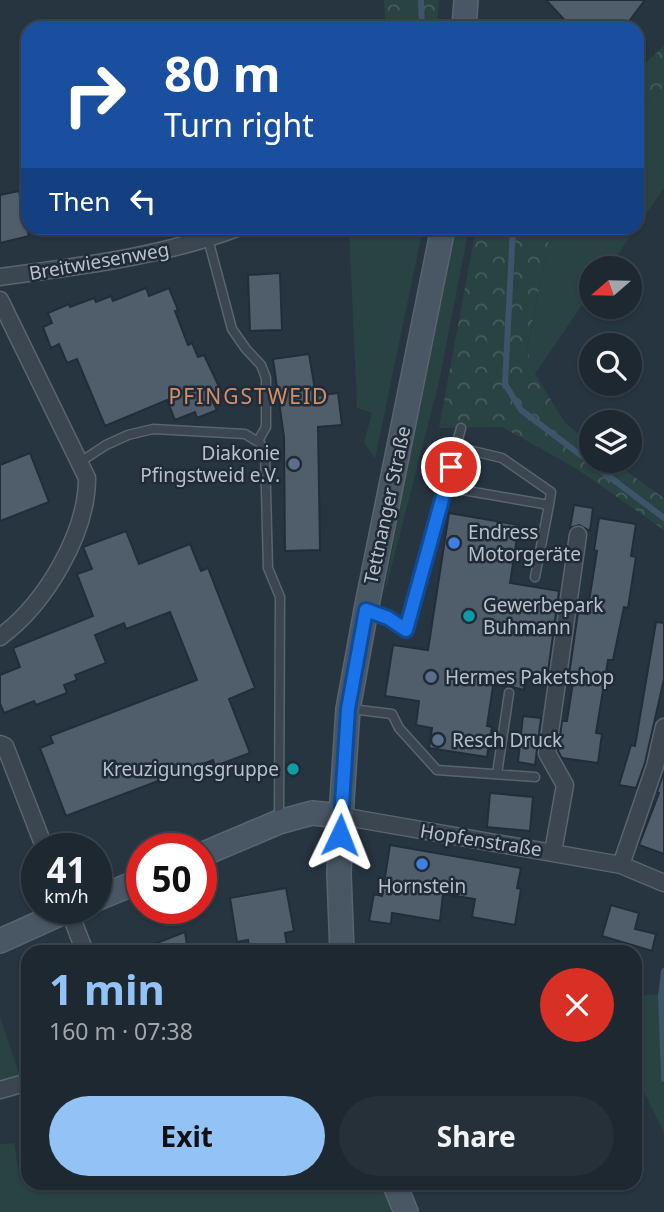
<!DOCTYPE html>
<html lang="en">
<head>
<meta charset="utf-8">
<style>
  body { margin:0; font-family:"Noto Sans",sans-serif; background:#253039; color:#f1f3f6; height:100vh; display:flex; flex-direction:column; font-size:26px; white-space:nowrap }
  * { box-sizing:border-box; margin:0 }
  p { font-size:23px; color:#a0a6ab }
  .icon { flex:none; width:38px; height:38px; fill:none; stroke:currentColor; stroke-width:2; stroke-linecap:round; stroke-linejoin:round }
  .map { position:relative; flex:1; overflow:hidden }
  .side { position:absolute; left:21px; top:945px; width:621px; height:245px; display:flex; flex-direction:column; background:#1d2831; border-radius:21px; box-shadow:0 2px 5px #0004,0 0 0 2px #3b444d }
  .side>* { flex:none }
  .banner { position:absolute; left:21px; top:21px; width:623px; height:214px; border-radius:21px; box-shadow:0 2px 5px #0004,0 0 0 2px #3b444d; background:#1a4fa0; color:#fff; overflow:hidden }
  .needle { width:46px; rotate:250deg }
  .buttons { position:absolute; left:579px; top:256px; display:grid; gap:14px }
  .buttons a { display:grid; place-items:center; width:63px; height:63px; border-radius:50%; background:#1d2831; box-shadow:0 2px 5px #0004,0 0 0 2px #3b444d; font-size:35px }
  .speed { position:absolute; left:21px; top:833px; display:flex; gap:14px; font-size:35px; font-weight:700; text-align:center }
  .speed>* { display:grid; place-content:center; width:91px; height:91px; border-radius:50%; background:#1d2831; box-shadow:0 2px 5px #0004,0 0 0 2px #3b444d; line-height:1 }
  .speed small { font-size:18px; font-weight:400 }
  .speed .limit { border:10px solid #d22; background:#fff; color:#111 }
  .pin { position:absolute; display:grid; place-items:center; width:60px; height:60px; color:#fff; margin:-30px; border:4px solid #fff; border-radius:50%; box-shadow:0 2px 7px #0007 }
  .me { position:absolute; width:77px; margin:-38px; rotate:2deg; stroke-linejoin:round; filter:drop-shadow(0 0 5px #0008) }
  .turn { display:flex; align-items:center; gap:24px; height:147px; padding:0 28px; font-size:32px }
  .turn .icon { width:91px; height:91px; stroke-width:2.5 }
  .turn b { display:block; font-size:49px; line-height:60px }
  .then { display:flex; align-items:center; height:66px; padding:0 28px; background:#0003; gap:14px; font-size:26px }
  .round { display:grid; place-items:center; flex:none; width:74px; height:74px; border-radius:37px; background:#253039 }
  .head { display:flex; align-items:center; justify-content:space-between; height:119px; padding:0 28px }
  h1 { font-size:42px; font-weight:700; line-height:52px; color:#92c2f6 }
  .action { display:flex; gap:14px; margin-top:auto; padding:14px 28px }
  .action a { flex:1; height:80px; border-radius:42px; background:#92c2f6; color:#111; font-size:28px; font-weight:700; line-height:80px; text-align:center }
  .action a+a { background:#253039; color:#f1f3f6 }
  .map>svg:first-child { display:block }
  .grass { fill:#294242 }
  .forest { fill:url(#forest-crowns) }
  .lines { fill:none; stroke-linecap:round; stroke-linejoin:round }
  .stream { stroke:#3d546a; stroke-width:6 }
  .building { fill:#505e6c; stroke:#222d39; stroke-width:2 }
  .lane-casing { stroke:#59646e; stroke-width:11 }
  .street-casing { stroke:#59646e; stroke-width:19 }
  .secondary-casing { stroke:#59646e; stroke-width:26 }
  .lane { stroke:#3b4651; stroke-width:8 }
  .street { stroke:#3b4651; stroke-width:16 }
  .secondary { stroke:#495664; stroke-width:23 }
  .route-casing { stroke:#114b97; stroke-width:18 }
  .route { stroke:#1a73e8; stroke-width:12 }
  .service-dot { fill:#5c6f8a; stroke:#202b37; stroke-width:2.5 }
  .shop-dot { fill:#3f7fe0; stroke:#202b37; stroke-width:2.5 }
  .culture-dot { fill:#0f9aa8; stroke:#202b37; stroke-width:2.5 }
  .labels { text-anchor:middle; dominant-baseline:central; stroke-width:5; stroke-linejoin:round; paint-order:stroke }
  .street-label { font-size:19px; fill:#b8c1cb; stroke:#202b37 }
  .poi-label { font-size:19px; fill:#b8c1cb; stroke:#202b37; text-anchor:start }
  .neighbourhood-label { font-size:21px; letter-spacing:2px; fill:#d48f6a; stroke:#202b37 }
</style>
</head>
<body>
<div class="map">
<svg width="664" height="1212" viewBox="0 0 664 1212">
  <defs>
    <pattern id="forest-crowns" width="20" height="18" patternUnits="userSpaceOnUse" patternTransform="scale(1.75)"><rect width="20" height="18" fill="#294242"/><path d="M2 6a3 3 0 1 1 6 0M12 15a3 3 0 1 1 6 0" fill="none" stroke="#465c5c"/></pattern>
  </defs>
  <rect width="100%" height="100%" fill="#273541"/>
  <!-- grass -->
  <path class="grass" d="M664,86V188L637,227V114Z
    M349,228H423L375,459L364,442L372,413L357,408Z
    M454,228H469L439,382L383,600L420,394Z
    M551,228H636L609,268H592L591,292L535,374L527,351Z
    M660,994V1072L664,1085V1133L635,1073V996Z
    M0,1017L20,1076L0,1081Z
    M14,1143L20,1179L28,1178V1183H71L77,1189L95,1183H384L395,1212H0V1144Z"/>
  <!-- forest -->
  <path class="forest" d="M384,0H439L437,28H386Z
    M664,46V86L637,114V71Z
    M476,228H551L527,350L535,374L565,423L591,444L592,460H611L664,498V530L577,469L502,427L439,428Z"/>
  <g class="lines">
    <!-- stream -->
    <path class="stream" d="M421,0L422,28
      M513,228L505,384L521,410L664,518
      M664,971L661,996L664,1079"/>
  </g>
  <!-- building -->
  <path class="building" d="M546,0H645L624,28H572Z
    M19,191L29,236L0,243V195Z
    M280,273L282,330L250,331L248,275Z
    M146,288L149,296L169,288L178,310L175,311L188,345L192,343L198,357L204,355L224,397L213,402L217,410L197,418L195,412L175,420L167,400L105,426L77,359L67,363L59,344L51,348L43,327L52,323L48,313L69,304L70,307L94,298L96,302L111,296L113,301Z
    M309,354L316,396L338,393L342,425L318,427L320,550L285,551L284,437L273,359Z
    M30,453L49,502L0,521V465Z
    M574,505L593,508L590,531L579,525L570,528Z
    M449,513L519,525L510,583L559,591L547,679L526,676L524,690L509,686H493L487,726L492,727L487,757L429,748L432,728L416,725L419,701L385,696L393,645L428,650Z
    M599,518L636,524L631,556L636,557L628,608L624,607L613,660H608L596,733L602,734L598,763L562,758L558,751L562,721H567L573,682H568L578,612L587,614L597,551L594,550Z
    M126,531L139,564L190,544L201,571L208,568L255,688L229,699L250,753L215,766L213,760L66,816L40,748L53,743L50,736L197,680L170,612L126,629L124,623L95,635L106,663L75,675L77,680L64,685L67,693L36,705L34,701L4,713L0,703V675L20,667L13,648L93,616L77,574L92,569L83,547Z
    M656,622L664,623V679L645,763L636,788L619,785L631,745L635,746Z
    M523,716L541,718L535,765L518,762Z
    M664,772V854L639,845L659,793L657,792Z
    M490,793L533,797L530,831L487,827Z
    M390,845L521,868L517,888L521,889L515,925L472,917L475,899L443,894L440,921L392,913L391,924L369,921L374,894L382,896Z
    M286,888L294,931L285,933L288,952H250L248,940L237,942L230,898Z
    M611,905L639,913L635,929L656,934L652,951L602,936Z
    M185,932L188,952H136V951Z"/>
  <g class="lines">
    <defs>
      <path id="lane" d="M208,239L232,329L246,349L261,365L266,378V427L258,441
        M456,447L502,458L551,492L549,505
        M80,462L106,445L128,435L153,429L245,434L260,443L265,453L268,568L280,597L279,820
        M445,487L549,505L535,577
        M369,611L389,618L406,630L461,428
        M351,709L392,714L399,728L437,770L535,777
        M497,774L509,693"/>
      <path id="street" d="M0,277C81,266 160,257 237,228
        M0,300L87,478C87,534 45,604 0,637
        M0,744L5,746L45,849
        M341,816L621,865L664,883
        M553,852L565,785L547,753L578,535
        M621,865L655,766L664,727
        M68,908L85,952
        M0,1090L28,1082"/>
      <path id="secondary" d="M464,28L466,0
        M201,855L279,822L312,813L341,816
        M96,899L142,880
        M0,941L73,908
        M342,952L339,874L341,816L348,709L366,610L443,228
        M394,1183L406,1212"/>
    </defs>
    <!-- lane casing -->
    <use href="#lane" class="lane-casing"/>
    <!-- street casing -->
    <use href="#street" class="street-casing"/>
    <!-- secondary casing -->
    <use href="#secondary" class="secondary-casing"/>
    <!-- lane -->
    <use href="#lane" class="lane"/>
    <!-- street -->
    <use href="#street" class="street"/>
    <!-- secondary -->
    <use href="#secondary" class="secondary"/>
  </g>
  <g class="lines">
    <defs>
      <path id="route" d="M340,835L348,709L366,610L388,618L406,630L451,467"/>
    </defs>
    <!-- route casing -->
    <use href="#route" class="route-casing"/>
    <!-- route -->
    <use href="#route" class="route"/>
  </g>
  <!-- markers -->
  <g class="service-dot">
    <circle cx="294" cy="464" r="7"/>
    <circle cx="431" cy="677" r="7"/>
    <circle cx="438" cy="740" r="7"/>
  </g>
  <g class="shop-dot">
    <circle cx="454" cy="543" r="7"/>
    <circle cx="422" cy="864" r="7"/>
  </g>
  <g class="culture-dot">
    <circle cx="469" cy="616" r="7"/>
    <circle cx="293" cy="769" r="7"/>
  </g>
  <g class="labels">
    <!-- street labels -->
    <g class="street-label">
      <text transform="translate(99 261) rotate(-10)">Breitwiesenweg</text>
      <text transform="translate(387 505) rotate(-78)">Tettnanger Straße</text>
      <text transform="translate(481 840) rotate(9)">Hopfenstraße</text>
    </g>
    <!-- poi labels -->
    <g class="poi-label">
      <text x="280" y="453" text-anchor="end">Diakonie<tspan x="280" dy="22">Pfingstweid e.V.</tspan></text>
      <text x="468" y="532">Endress<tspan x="468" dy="22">Motorgeräte</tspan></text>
      <text x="483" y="605">Gewerbepark<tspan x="483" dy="22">Buhmann</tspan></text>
      <text x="445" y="677">Hermes Paketshop</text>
      <text x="452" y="740">Resch Druck</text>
      <text x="279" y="769" text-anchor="end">Kreuzigungsgruppe</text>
      <text x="422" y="886" text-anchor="middle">Hornstein</text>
    </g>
    <!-- neighbourhood labels -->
    <g class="neighbourhood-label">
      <text x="249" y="396">PFINGSTWEID</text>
    </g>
  </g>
</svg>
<div class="buttons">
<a><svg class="needle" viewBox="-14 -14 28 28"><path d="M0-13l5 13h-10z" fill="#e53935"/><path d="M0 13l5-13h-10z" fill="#a0a6ab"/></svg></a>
<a><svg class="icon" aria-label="search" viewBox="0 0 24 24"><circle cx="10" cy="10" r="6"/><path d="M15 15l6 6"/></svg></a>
<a><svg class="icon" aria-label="layers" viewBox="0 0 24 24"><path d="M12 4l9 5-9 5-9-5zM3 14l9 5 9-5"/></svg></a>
</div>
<div class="speed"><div>41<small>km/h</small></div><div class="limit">50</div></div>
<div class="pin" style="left:451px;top:467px;background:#d93025"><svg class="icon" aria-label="arrive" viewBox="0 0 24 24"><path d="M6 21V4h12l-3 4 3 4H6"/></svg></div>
<svg class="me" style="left:340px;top:835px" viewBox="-20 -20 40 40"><path d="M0-17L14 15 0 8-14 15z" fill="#1a73e8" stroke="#fff" stroke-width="4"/></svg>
<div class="banner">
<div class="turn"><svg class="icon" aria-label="right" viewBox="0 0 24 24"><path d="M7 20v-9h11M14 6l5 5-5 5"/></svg><div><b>80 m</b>Turn right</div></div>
<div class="then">Then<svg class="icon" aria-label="left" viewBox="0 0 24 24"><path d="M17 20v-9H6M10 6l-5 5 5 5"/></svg></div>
</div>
<section class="side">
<div class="head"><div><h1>1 min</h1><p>160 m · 07:38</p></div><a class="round" style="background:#d93025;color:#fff"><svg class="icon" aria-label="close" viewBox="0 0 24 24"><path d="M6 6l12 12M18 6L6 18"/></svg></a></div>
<div class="action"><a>Exit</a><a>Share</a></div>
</section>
</div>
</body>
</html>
